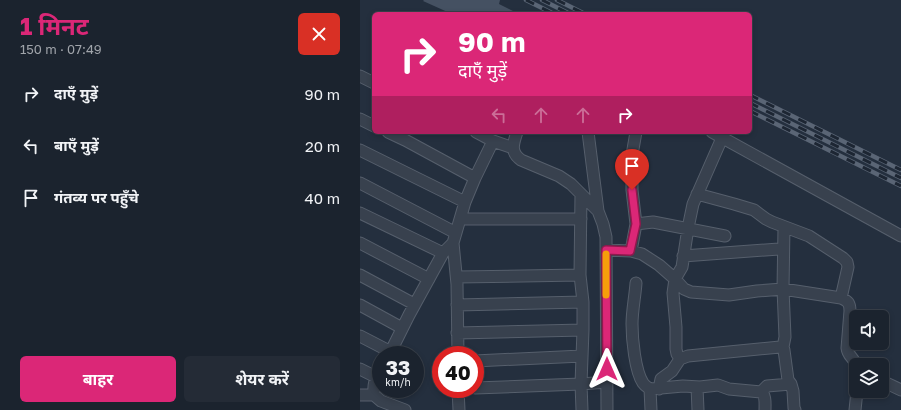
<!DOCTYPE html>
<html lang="hi">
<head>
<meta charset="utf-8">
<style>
  body { margin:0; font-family:"Golos Text","Noto Sans Devanagari",sans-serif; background:#242b36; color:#f1f3f6; height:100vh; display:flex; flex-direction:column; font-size:15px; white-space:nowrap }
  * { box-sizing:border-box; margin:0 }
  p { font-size:13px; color:#a0a4aa }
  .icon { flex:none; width:22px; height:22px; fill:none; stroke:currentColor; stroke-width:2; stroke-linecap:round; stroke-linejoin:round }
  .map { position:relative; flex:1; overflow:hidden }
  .drawer { display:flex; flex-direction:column; background:#1b232e; width:360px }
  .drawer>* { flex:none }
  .top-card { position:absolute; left:12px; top:12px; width:380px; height:122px; border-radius:6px; box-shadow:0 2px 6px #0003,0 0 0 1px #39404a; background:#db2777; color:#fff; overflow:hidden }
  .fabs { position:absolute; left:489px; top:310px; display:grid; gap:8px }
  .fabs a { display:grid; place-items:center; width:40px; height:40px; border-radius:6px; background:#1b232e; box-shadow:0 2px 6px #0003,0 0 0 1px #39404a; font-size:20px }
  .speed { position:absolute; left:12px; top:346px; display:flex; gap:8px; font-size:20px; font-weight:700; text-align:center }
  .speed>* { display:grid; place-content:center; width:52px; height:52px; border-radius:50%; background:#1b232e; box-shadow:0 2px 6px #0003,0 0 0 1px #39404a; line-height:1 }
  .speed small { font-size:10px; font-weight:400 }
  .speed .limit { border:6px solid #d22; background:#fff; color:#111 }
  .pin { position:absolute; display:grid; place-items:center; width:34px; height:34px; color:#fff; margin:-41px -17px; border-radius:50% 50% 50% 0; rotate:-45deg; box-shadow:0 0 4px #0007 }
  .pin .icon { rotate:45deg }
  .me { position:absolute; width:44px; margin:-22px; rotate:0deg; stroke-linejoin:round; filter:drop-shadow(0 0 3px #0008) }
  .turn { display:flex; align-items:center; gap:14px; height:84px; padding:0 20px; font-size:18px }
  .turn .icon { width:52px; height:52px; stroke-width:2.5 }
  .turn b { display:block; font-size:28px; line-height:34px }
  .lanes { display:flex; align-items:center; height:38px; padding:0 20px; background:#0003; justify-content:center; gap:20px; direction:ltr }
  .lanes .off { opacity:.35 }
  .round { display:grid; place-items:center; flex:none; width:42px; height:42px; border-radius:6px; background:#242b36 }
  .summary { display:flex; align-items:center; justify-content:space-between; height:68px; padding:0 20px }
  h1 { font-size:24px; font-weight:700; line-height:30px; color:#db2777 }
  .primary-button { display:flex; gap:8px; margin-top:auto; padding:8px 20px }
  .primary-button a { flex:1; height:46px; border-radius:6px; background:#db2777; color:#fff; font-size:16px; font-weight:700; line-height:46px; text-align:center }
  .primary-button a+a { background:#242b36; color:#f1f3f6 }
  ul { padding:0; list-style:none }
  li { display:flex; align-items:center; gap:12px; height:52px; padding:0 20px }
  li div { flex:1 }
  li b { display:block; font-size:15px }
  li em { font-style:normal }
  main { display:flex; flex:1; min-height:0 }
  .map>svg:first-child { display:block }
  .building { fill:#455162 }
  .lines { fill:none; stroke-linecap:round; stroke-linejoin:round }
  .minor-casing { stroke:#565f6c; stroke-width:13 }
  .minor { stroke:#38414e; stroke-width:11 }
  .rail-casing { stroke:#5a6575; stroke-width:4.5 }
  .rail { stroke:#1d2633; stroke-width:3; stroke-dasharray:9; stroke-linecap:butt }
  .route-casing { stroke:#8e194d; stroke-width:10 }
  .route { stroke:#db2777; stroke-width:7 }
  .slow { stroke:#f59e0b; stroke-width:7 }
</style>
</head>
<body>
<main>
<section class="drawer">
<div class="summary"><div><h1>1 मिनट</h1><p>150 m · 07:49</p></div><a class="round" style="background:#d93025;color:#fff"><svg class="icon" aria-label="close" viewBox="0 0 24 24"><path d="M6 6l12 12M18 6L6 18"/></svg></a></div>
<ul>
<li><svg class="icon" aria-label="right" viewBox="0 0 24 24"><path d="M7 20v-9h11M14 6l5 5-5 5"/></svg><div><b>दाएँ मुड़ें</b></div><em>90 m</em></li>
<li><svg class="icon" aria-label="left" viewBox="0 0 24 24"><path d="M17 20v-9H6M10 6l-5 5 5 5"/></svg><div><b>बाएँ मुड़ें</b></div><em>20 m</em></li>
<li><svg class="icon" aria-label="arrive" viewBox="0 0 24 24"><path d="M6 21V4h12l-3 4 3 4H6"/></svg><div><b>गंतव्य पर पहुँचे</b></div><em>40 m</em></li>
</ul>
<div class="primary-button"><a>बाहर</a><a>शेयर करें</a></div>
</section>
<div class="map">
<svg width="541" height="410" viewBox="0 0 541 410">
  <rect width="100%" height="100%" fill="#242f3e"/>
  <!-- building -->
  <path class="building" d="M64,0H140L139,4L159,14H92L63,1Z"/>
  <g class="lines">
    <defs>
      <path id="minor" d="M0,76L14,83
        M0,119L14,126
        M28,132L45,140L115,178
        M116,132L133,141L153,148
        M157,132C153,144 150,152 161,160L199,176L211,184L238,211L243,224L246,237L247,410
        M228,132L238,211
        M352,132L541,236
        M0,150L105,202
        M0,183L96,233
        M221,194L220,275L223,302V330L221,384L222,410
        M337,194L374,204L394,210L406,219L412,222L449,236L483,258L487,262L488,267L481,298
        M0,213L83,253
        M101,219H221
        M276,224L293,222L365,236
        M0,243L69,279
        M246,250L271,251L282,254L299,265L315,279L324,289L331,292L369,295L397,291L423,289L481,298C488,301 490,303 490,311L487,348C488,357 494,357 496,365
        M271,251L276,224L272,190V155L276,132
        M323,256L419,249
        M0,275L54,304
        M97,277L220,275
        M276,283C275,297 272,311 272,324C272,339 275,371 283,383C285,386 287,387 290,389
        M0,305L42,328
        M97,305L223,302
        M97,333L223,330
        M0,336L31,352
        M423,347L425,337L423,289L424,227
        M29,355L49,315L83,253L93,243
        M98,355L97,284L93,243L105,202L115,178L133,141
        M320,359L317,354L316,349V327L313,293L315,279L322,267L328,228L333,204L362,138
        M115,361L222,356
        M0,369L16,377
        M21,369C15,379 13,383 14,395L21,401L45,410
        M522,381L541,390
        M337,387L338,410
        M115,388L221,384L247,382
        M98,389L99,410
        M299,389L301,379L312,371L320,359L328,356L420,347H423L424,350L428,380L431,384L433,391L434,408L435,410
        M401,392L407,386L431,384
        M0,395H14
        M291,410L290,389L323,386L340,387L358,385L369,389L401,392C406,395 405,404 405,410
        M495,410L497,391"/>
    </defs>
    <!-- minor casing -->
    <use href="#minor" class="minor-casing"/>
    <!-- minor -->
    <use href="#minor" class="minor"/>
    <defs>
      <path id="rail" d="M166,0L194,14
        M182,0L210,14
        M197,0L225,14
        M390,95L541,170
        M390,103L541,178
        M390,111L541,186"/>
    </defs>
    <!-- rail casing -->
    <use href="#rail" class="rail-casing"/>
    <!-- rail -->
    <use href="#rail" class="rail"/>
  </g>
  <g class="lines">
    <defs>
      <path id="route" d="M247,369L246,250L270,251L276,224L272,190"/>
    </defs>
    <!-- route casing -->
    <use href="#route" class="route-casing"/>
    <!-- route -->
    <use href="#route" class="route"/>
    <!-- slow -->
    <path class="slow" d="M246,254V295"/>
  </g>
</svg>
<div class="fabs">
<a><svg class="icon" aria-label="sound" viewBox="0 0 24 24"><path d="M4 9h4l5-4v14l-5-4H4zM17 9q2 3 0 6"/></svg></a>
<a><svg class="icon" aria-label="layers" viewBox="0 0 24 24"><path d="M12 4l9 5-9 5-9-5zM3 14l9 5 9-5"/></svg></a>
</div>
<div class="speed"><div>33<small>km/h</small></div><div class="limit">40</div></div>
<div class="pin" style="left:272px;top:190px;background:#d93025"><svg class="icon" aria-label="arrive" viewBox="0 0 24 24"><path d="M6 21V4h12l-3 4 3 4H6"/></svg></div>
<svg class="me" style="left:247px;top:369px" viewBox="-20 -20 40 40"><path d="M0-17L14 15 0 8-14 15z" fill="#db2777" stroke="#fff" stroke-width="4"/></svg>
<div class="top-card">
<div class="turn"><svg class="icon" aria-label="right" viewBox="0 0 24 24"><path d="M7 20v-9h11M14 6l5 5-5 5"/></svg><div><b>90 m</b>दाएँ मुड़ें</div></div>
<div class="lanes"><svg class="icon off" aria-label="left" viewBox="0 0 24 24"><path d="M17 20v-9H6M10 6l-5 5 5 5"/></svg><svg class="icon off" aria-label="ahead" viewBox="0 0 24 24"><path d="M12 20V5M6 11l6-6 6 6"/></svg><svg class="icon off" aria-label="ahead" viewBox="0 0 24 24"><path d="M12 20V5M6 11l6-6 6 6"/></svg><svg class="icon" aria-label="right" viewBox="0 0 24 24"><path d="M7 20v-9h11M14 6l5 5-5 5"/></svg></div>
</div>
</div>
</main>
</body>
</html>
